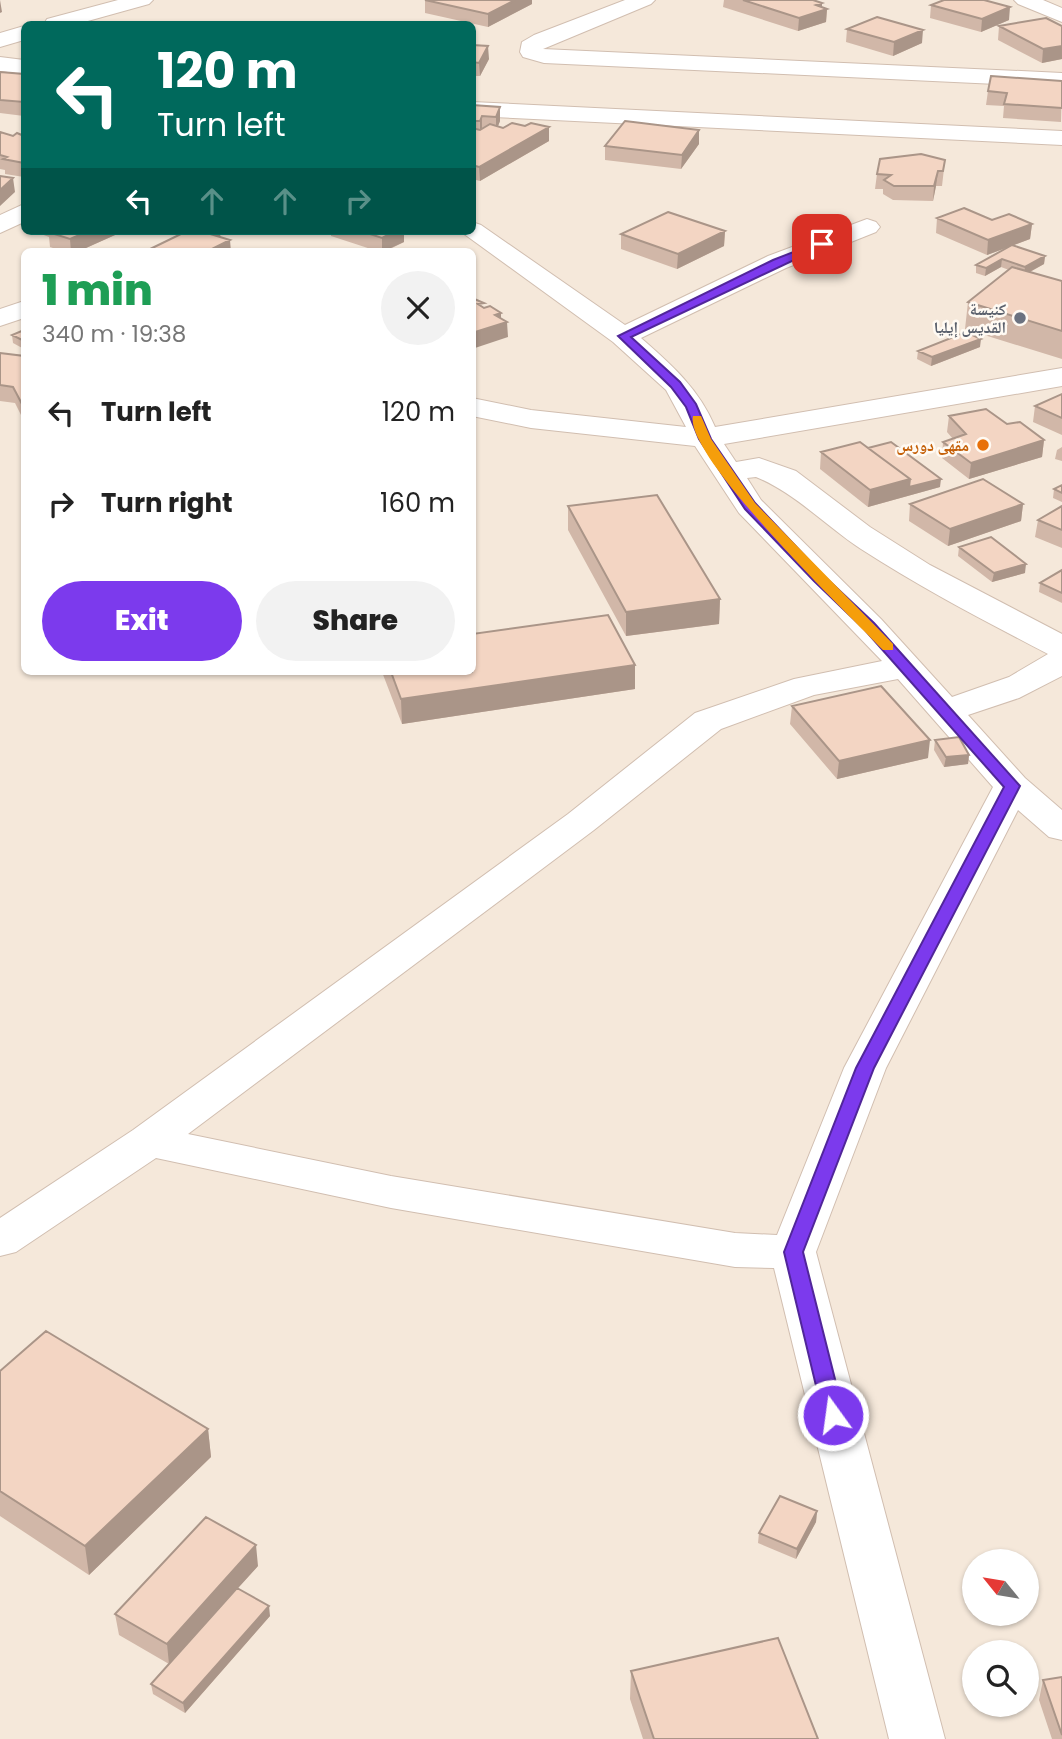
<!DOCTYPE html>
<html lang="en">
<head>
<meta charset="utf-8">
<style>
  body { margin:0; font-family:Poppins,"Noto Naskh Arabic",sans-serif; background:#f2f2f2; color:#222; height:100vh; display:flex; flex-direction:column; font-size:26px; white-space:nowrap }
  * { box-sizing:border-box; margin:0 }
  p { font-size:23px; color:#767676 }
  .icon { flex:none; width:38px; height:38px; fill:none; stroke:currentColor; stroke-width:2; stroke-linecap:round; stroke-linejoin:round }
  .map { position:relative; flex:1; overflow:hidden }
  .drawer { position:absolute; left:21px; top:248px; width:455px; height:427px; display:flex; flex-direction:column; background:#fff; border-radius:10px; box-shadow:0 2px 5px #0004 }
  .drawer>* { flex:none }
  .banner { position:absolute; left:21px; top:21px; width:455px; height:214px; border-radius:10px; box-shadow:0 2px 5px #0004; background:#00695c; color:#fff; overflow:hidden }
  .needle { width:46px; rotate:300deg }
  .tools { position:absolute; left:962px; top:1549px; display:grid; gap:14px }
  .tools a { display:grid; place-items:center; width:77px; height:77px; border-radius:50%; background:#fff; box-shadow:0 2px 5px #0004; font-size:35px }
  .pin { position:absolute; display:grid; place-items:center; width:60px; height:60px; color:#fff; margin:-30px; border-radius:14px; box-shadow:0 4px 10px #0006 }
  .me { position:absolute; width:77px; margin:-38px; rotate:346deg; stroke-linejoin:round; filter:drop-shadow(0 0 5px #0008) }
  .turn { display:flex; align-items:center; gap:24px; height:147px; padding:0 21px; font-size:32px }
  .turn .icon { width:91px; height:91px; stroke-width:2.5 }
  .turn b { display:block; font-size:49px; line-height:60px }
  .lanes { display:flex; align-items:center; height:66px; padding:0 21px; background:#0003; justify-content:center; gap:35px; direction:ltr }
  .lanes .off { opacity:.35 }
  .round { display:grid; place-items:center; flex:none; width:74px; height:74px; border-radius:37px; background:#f2f2f2 }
  .overview { display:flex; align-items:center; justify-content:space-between; height:119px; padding:0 21px }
  h1 { font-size:42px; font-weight:800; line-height:52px; color:#1e9e55 }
  .button { display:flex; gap:14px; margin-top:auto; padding:14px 21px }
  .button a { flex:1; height:80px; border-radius:42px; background:#7c3aed; color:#fff; font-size:28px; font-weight:800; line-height:80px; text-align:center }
  .button a+a { background:#f2f2f2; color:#222 }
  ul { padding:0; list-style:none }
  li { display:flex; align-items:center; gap:21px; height:91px; padding:0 21px }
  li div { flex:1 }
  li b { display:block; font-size:26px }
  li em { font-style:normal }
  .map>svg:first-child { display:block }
  .residential { fill:#f5e8da; fill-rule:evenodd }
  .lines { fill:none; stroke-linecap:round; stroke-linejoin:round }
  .street-casing { stroke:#d1beb0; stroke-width:2 }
  .street { fill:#fff; fill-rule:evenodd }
  .wall { fill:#d1b7a8 }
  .shaded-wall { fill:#aa9588 }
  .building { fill:#f3d5c3; stroke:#aa9588; stroke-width:2 }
  .route { fill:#7c3aed; stroke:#51269a; stroke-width:2 }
  .slow { fill:#f59e0b }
  .worship-dot { fill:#6b7280; stroke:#fffaf3; stroke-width:2.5 }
  .food-dot { fill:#e8710a; stroke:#fffaf3; stroke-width:2.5 }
  .labels { text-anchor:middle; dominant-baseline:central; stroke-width:5; stroke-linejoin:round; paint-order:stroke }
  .far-worship-label { font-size:16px; font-weight:bold; fill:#5b616d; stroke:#fffaf3; text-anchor:end }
  .far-food-label { font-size:16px; font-weight:bold; fill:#c56008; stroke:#fffaf3; text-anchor:end }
</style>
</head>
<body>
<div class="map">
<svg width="1062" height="1739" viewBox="0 0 1062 1739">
  <rect width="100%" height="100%" fill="#fdf6ec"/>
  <!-- residential -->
  <path class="residential" d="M0,0H1062V1739H0ZM24,24H472V231H24ZM24,252H472V672H24ZM975,1561H1027V1614H975ZM975,1652H1027V1704H975Z"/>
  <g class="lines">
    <defs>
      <path id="street" d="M118,0H153L149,4L77,24H44L47,19Z
        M625,0H655L651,4L543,49L1062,73V87L544,63L523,57L520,52L522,42L534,35Z
        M1014,0H1043L1062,8V22L1018,4Z
        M24,26V40L0,47V33Z
        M0,57L24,60V74L0,71Z
        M472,102L1062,131V145L472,116Z
        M24,204V222L0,233V215Z
        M867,219L876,222L880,227L876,232L786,268L641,338C672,365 699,389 715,427L1062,368V386L724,444L736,462L759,458L796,471L870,527L930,565L1062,634V676L1019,698L968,715L1025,778L1062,810V840L1049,837L1018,810L886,1068L816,1252L945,1739H889L774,1268L735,1267L391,1208L156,1158L16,1252L0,1256V1218L133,1130L568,814L695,713L794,679L882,661L739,513L695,446L531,428L472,416V398L531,410L686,427L666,390L613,342L460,231H472V222L481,225L625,325L768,256ZM756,477C795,493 826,526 861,549C921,588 985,621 1048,654L1009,677L952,697L881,619L761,500L747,478ZM898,679L993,787L844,1068L777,1235L735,1233L391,1176L188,1134L594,830L721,729L814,695Z
        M24,301V318L0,326V309Z"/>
    </defs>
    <!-- street casing -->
    <use href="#street" class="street-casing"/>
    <!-- street -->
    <use href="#street" class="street"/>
  </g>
  <!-- wall -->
  <path class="wall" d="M425,0H532V4L488,27L425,13Z
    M724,0H813L822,3V7L827,9L826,22L798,31L723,7Z
    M931,5L1009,20L981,32L930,18Z
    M999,26H1062V59L1042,63L998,40Z
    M847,29L922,43L893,56L846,42Z
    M472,45L489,59L480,76H472Z
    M0,72L24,74V116L0,113Z
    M1062,81L1061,122L1003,118L1004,106L986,105L988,91Z
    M472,105L500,107V121L498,126L503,128L525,126L549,127V141L480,181L472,179Z
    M699,130V144L681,169L605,160V146Z
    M0,132L13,136H24V177L5,174V170L0,169Z
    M945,160L942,186H936L933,201L893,200L883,194V189H875L877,174Z
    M937,218L992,220L1032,224L1030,239L987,255L936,233Z
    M41,231H124L77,252H65L50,247L49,237L41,234Z
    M331,231H407L404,233V242L384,252H380L331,236Z
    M725,231L724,246L677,269L621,249V234Z
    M1012,245L1045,256L1044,264L1030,272L1062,281V359L965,329L968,302L1009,270L1001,267L985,276L976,273V265Z
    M24,330V349L13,343L12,335Z
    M980,347L931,366L917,359L918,351Z
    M0,353L24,356V421L15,403L0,401Z
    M1062,394V435L1033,422L1035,406Z
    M949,416L1044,440L1042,457L969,479L942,458L943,442L953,439L947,432Z
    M1062,447V461L1055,459L1057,450Z
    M868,448L940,487L868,507L820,469L821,452Z
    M1062,485V502L1053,498L1054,489Z
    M910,504H1023L1021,521L948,546L909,521Z
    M568,506L720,599L719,624L626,636L568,530Z
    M1062,506V548L1035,537L1038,520Z
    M959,547L1025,573L992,582L958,556Z
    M1062,570V603L1039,592L1040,583Z
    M382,672H472L635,689L402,724Z
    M792,706L928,758L837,779L790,724Z
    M935,740L969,755L968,764L944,767L934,750Z
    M0,1371L208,1429L211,1457L89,1575L0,1516Z
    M817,1511L816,1522L796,1559L758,1543L759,1533Z
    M258,1566L238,1588L270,1616L185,1713L153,1694L151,1684L169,1664L119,1635L115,1614Z
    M631,1671L818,1739H643L630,1699Z
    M1062,1677V1739H1052L1039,1700L1043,1680Z"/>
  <!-- shaded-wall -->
  <path class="shaded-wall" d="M0,0L2,12L0,13Z
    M515,0H532V4L488,27V14Z
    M822,3V10L827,9L826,22L798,31L799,18L816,5Z
    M1010,7L1009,20L981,32L982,19Z
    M923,30L922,43L893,56L894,42Z
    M488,46L489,59L480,76L479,63Z
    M1062,46V59L1042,63L1043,49Z
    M500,107V121L496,131V117Z
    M482,116V130L480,135V121Z
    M549,127V141L480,181L479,167Z
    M699,130V144L681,169L682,155Z
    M938,171L936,186L933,201L934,186Z
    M13,178L15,192L0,206V190Z
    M1032,224L1030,239L987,255L988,240Z
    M89,231H124L77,252H71L70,239Z
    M215,231H220L221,244L210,234Z
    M391,231H407L404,233V242L382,252V238Z
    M725,231L724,246L677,269L678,254Z
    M230,240L231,252H206Z
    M1045,256L1044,264L1024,275L1025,267Z
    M1002,259L1001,267L985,276L986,268Z
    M501,313V324L507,322L508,337L472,349V333L495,315Z
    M981,339L980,347L931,366L932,357Z
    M1044,440L1042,457L969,479L971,463Z
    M910,479H941L940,487L868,507L870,490Z
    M1023,504L1021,521L948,546L950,529Z
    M1026,564L1025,573L992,582L994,573Z
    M720,599L719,624L626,636V612Z
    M635,665V689L402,724L401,699Z
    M930,740L928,758L837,779L839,761Z
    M969,755L968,764L944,767L946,757Z
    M208,1429L211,1457L89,1575L85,1546Z
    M817,1511L816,1522L796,1559L797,1549Z
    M256,1545L258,1566L169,1664L167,1644Z
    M269,1606L270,1616L185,1713L183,1703Z"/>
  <!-- building -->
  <path class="building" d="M425,0H515L488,14Z
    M743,0H813L822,3L816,5L827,9L799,18Z
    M944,0H984L1010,7L982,19L931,5Z
    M877,17L923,30L894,42L847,29Z
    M1046,18L1062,26V46L1043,49L999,26Z
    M472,45L488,46L479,63L472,62Z
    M0,72L24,74V102L0,100Z
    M991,76L1062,81V108L1004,104L1007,93L988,91Z
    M472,105L500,107L496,117L482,116L480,121H472Z
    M625,121L699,130L682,155L605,146Z
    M512,123L525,126L531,123L549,127L479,167L472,165V128L480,130L490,124L503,128Z
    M0,132L13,136L17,133L24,136V163L3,159L7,157L0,155Z
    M921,154L945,160L943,171H938L934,186H894L884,180L891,175L877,174L880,159Z
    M0,176L13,178L0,190Z
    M964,208L992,220L1009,214L1032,224L988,240L937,218Z
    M668,212L725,231L678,254L621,234Z
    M50,231H89L70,239L48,232Z
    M187,231H215L210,234L230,240L206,252H144Z
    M361,231H396L382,238Z
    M1012,245L1045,256L1025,267L1002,259L986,268L976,265Z
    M1012,267L1062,281V331L968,302Z
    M472,298L484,303L478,304L484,308L490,306L501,313L495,315L507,322L472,333Z
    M24,330V341L12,335Z
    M966,332L981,339L932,357L918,351Z
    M0,353L24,356V406H23L13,387L0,385Z
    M1062,394V418L1035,406Z
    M986,409L1007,424L1020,422L1044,440L971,463L943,442L966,434L949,416Z
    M860,442L910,479L870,490L821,452Z
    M891,442L941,479L909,487L910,479L868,448Z
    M983,479L1023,504L950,529L910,504Z
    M1062,485V493L1054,489Z
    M657,495L720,599L626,612L568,506Z
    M1062,506V530L1038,520Z
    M991,537L1026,564L994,573L959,547Z
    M1062,570V593L1040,583Z
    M608,615L635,665L401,699L391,672H472V634Z
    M881,686L930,740L839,761L792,706Z
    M959,737L969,755L946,757L935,740Z
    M46,1331L208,1429L85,1546L0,1491V1371Z
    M780,1496L817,1511L797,1549L759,1533Z
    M206,1517L256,1545L167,1644L115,1614Z
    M237,1588L269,1606L183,1703L151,1684Z
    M778,1638L818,1739H654L631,1671Z
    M1062,1677V1735L1043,1680Z"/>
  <!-- route -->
  <path class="route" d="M819,242L828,244L631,337L680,382L696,404L711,439L755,503L823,575L874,623L1020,786L874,1068L803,1252L844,1415L841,1421H826L823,1415L784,1252L856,1068L1004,787L864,629L814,581L745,509L699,439L686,407L671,387L618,336L773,260Z"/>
  <!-- slow -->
  <path class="slow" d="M693,416H701L711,439L755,503L893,644V650H883C849,615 684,456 693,416Z"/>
  <!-- markers -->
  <circle class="worship-dot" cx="1020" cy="318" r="7"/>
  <circle class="food-dot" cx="983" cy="445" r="7"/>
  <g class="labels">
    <!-- far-worship labels -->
    <g class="far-worship-label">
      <text x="1006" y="309">كنيسة<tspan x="1006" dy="18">القديس إيليا</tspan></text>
    </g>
    <!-- far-food labels -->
    <g class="far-food-label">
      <text x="969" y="445">مقهى دورس</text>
    </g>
  </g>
</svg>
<div class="tools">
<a><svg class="needle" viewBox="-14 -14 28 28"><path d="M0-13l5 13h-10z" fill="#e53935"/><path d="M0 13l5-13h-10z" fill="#767676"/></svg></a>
<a><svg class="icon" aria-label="search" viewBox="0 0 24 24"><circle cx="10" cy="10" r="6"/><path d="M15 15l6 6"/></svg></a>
</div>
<div class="pin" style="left:822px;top:244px;background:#d93025"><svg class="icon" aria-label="arrive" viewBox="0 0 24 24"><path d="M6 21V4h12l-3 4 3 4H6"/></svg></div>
<svg class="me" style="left:833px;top:1415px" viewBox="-20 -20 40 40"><circle r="17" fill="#7c3aed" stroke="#fff" stroke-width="3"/><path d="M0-11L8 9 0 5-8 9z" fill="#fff"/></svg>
<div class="banner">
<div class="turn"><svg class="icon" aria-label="left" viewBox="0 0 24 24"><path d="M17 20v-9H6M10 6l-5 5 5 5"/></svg><div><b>120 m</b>Turn left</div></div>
<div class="lanes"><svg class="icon" aria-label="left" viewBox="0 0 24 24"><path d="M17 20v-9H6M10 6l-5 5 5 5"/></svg><svg class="icon off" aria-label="ahead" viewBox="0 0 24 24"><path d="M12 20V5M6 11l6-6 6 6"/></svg><svg class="icon off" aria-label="ahead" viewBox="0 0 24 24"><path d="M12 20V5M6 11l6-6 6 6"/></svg><svg class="icon off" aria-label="right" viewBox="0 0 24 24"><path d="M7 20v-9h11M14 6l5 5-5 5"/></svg></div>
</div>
<section class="drawer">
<div class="overview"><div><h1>1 min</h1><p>340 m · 19:38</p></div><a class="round"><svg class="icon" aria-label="close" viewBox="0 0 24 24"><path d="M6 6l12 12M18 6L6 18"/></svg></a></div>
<ul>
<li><svg class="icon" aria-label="left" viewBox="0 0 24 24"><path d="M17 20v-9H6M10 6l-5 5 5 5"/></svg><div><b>Turn left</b></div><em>120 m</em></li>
<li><svg class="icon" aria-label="right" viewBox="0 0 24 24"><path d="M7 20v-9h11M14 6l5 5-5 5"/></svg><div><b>Turn right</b></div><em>160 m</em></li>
</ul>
<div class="button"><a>Exit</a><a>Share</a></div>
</section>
</div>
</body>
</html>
